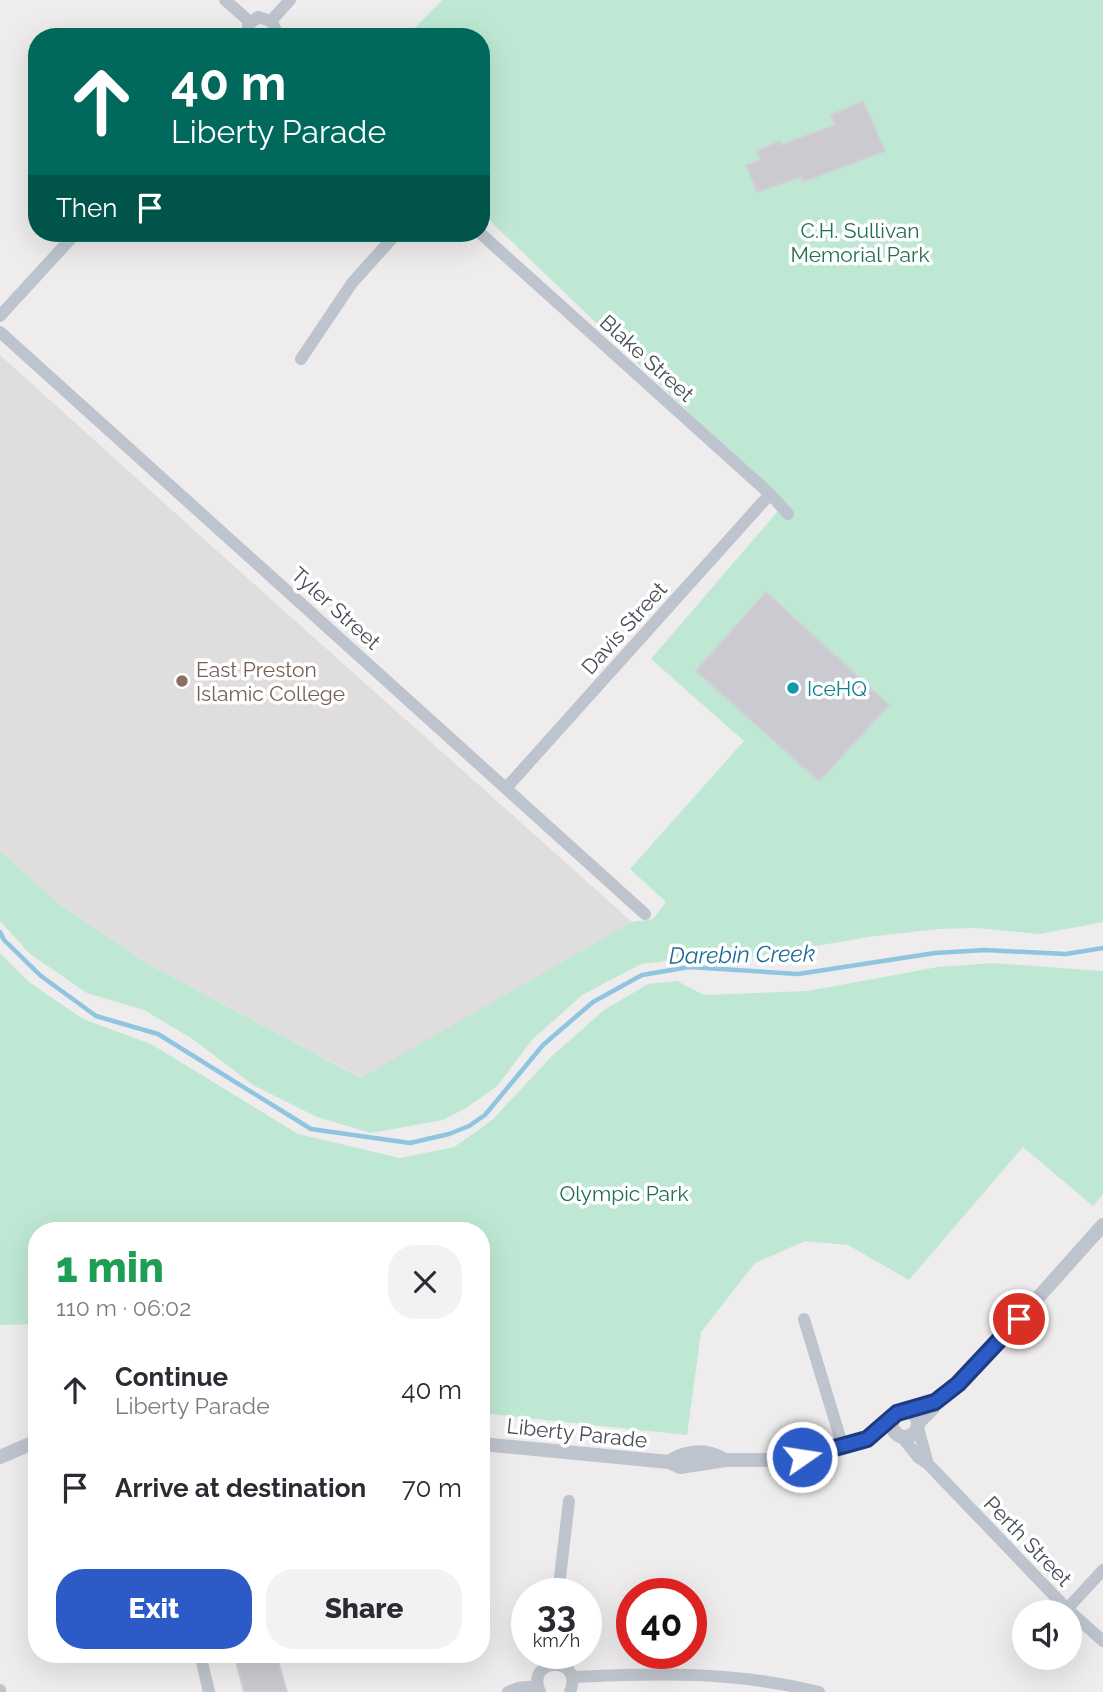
<!DOCTYPE html>
<html lang="en">
<head>
<meta charset="utf-8">
<style>
  body { margin:0; font-family:Raleway,sans-serif; background:#f2f2f3; color:#2b2b33; height:100vh; display:flex; flex-direction:column; font-size:26px; white-space:nowrap }
  * { box-sizing:border-box; margin:0 }
  p { font-size:23px; color:#7c7c81 }
  .icon { flex:none; width:38px; height:38px; fill:none; stroke:currentColor; stroke-width:2; stroke-linecap:round; stroke-linejoin:round }
  .map { position:relative; flex:1; overflow:hidden }
  .side { position:absolute; left:28px; top:1222px; width:462px; height:441px; display:flex; flex-direction:column; background:#fff; border-radius:28px; box-shadow:0 7px 28px #0002 }
  .side>* { flex:none }
  .banner { position:absolute; left:28px; top:28px; width:462px; height:214px; border-radius:28px; box-shadow:0 7px 28px #0002; background:#00695c; color:#fff; overflow:hidden }
  .tools { position:absolute; left:1012px; top:1600px; display:grid; gap:14px }
  .tools a { display:grid; place-items:center; width:70px; height:70px; border-radius:50%; background:#fff; box-shadow:0 7px 28px #0002; font-size:35px }
  .speed { position:absolute; left:511px; top:1578px; display:flex; gap:14px; font-size:35px; font-weight:700; text-align:center }
  .speed>* { display:grid; place-content:center; width:91px; height:91px; border-radius:50%; background:#fff; box-shadow:0 7px 28px #0002; line-height:1 }
  .speed small { font-size:18px; font-weight:400 }
  .speed .limit { border:10px solid #d22; background:#fff; color:#111 }
  .pin { position:absolute; display:grid; place-items:center; width:60px; height:60px; color:#fff; margin:-30px; border:4px solid #fff; border-radius:50%; box-shadow:0 2px 7px #0007 }
  .me { position:absolute; width:77px; margin:-38px; rotate:77deg; stroke-linejoin:round; filter:drop-shadow(0 0 5px #0008) }
  .turn { display:flex; align-items:center; gap:24px; height:147px; padding:0 28px; font-size:32px }
  .turn .icon { width:91px; height:91px; stroke-width:2.5 }
  .turn b { display:block; font-size:49px; line-height:60px }
  .then { display:flex; align-items:center; height:66px; padding:0 28px; background:#0003; gap:14px; font-size:26px }
  .round { display:grid; place-items:center; flex:none; width:74px; height:74px; border-radius:28px; background:#f2f2f3 }
  .summary { display:flex; align-items:center; justify-content:space-between; height:119px; padding:0 28px }
  h1 { font-size:42px; font-weight:800; line-height:52px; color:#1e9e55 }
  .cta { display:flex; gap:14px; margin-top:auto; padding:14px 28px }
  .cta a { flex:1; height:80px; border-radius:28px; background:#2c5bc8; color:#fff; font-size:28px; font-weight:800; line-height:80px; text-align:center }
  .cta a+a { background:#f2f2f3; color:#2b2b33 }
  ul { padding:0; list-style:none }
  li { display:flex; align-items:center; gap:21px; height:98px; padding:0 28px }
  li div { flex:1 }
  li b { display:block; font-size:26px }
  li em { font-style:normal }
  .map>svg:first-child { display:block }
  .education { fill:#dfdddd }
  .green { fill:#bee8d4 }
  .lines { fill:none; stroke-linecap:round; stroke-linejoin:round }
  .stream { stroke:#8fc5e1; stroke-width:4.5 }
  .building { fill:#cacad0; stroke:#d0d1d7; stroke-width:2 }
  .minor { stroke:#bec4cd; stroke-width:12 }
  .tertiary { stroke:#bec4cd; stroke-width:14 }
  .route-casing { stroke:#1d3b82; stroke-width:18 }
  .route { stroke:#2c5bc8; stroke-width:12 }
  .education-dot { fill:#8d6e63; stroke:#fff; stroke-width:2.5 }
  .culture-dot { fill:#0f9aa8; stroke:#fff; stroke-width:2.5 }
  .labels { text-anchor:middle; dominant-baseline:central; stroke-width:7; stroke-linejoin:round; paint-order:stroke }
  .park-label { font-size:21px; fill:#206f52; stroke:#fff }
  .street-label { font-size:21px; fill:#464d57; stroke:#fff }
  .education-label { font-size:21px; fill:#785e54; stroke:#fff; text-anchor:start }
  .culture-label { font-size:21px; fill:#0d838f; stroke:#fff; text-anchor:start }
  .water-label { font-size:23px; font-style:italic; fill:#1b6b95; stroke:#fff }
</style>
</head>
<body>
<div class="map">
<svg width="1103" height="1692" viewBox="0 0 1103 1692">
  <rect width="100%" height="100%" fill="#eeecec"/>
  <!-- education -->
  <path class="education" d="M0,355L215,549L632,922L483,1017L362,1078L146,963L60,905L0,851Z"/>
  <!-- green -->
  <path class="green" d="M442,0H1103V922L1040,934L977,928L938,929L868,937L746,958L707,956L641,964L582,995L532,1040L497,1086L466,1108L443,1120L371,1133L317,1117L253,1085L194,1040L144,1010L87,993L30,954L0,921V851L60,905L146,963L361,1078L632,922L653,919L666,902L630,869L744,741L651,659L784,504L481,212V37H406Z
    M0,953L29,982L83,1019L151,1044L298,1134L400,1158L454,1147L477,1131L493,1119L552,1056L604,1010L648,984L677,981L704,995L808,991L938,967L993,963L1103,971V1194L1093,1206L1023,1147L909,1280L848,1245L805,1241L755,1263L701,1332L687,1435L481,1413V1388L489,1313L481,1306V1230H37V1324L0,1325Z"/>
  <g class="lines">
    <!-- stream -->
    <path class="stream" d="M0,932L4,940L41,976L96,1016L158,1034L311,1129L410,1143L449,1134L469,1126L485,1115L543,1045L593,1002L642,975L689,967L798,974L935,953L985,950L1066,954L1103,948"/>
  </g>
  <!-- building -->
  <path class="building" d="M863,101L885,151L803,182L801,177L757,192L746,165L761,160L757,151L780,141L781,145L835,125L831,115Z
    M766,592L889,705L819,781L696,671Z
    M234,1654H276L287,1692H244Z"/>
  <g class="lines">
    <!-- minor -->
    <path class="minor" d="M225,0L250,22
      M271,21L290,0
      M248,37V25L258,17L271,21L275,28L274,37
      M480,233L770,494L788,514
      M0,316L76,233
      M0,332L645,914
      M301,359L352,283L397,233
      M507,787L770,494
      M804,1319L843,1447
      M918,1428L928,1464
      M902,1437L918,1457L928,1464L1067,1609L1103,1641
      M558,1594L569,1501
      M1067,1609L1103,1570
      M200,1654L209,1692
      M572,1677C659,1673 733,1671 819,1692
      M0,1690V1692
      M508,1692L518,1688L537,1686
      M540,1692C524,1657 585,1655 570,1692"/>
    <!-- tertiary -->
    <path class="tertiary" d="M892 1424a13 13 0 1 1 26 0a13 13 0 1 1-26 0Z
      M918,1423L933,1408L935,1402L958,1384L992,1349L1103,1225
      M481,1444L669,1462L680,1467L725,1460H763L802,1457L867,1439L892,1419
      M0,1457L37,1441
      M669,1462C686,1450 707,1449 725,1460"/>
  </g>
  <g class="lines">
    <defs>
      <path id="route" d="M802,1457L867,1439L897,1413L935,1402L958,1384L1019,1319"/>
    </defs>
    <!-- route casing -->
    <use href="#route" class="route-casing"/>
    <!-- route -->
    <use href="#route" class="route"/>
  </g>
  <!-- markers -->
  <circle class="education-dot" cx="182" cy="681" r="7"/>
  <circle class="culture-dot" cx="793" cy="688" r="7"/>
  <g class="labels">
    <!-- park labels -->
    <g class="park-label">
      <text x="860" y="230">C.H. Sullivan<tspan x="860" dy="24">Memorial Park</tspan></text>
      <text x="624" y="1193">Olympic Park</text>
    </g>
    <!-- street labels -->
    <g class="street-label">
      <text transform="translate(647 358) rotate(42)">Blake Street</text>
      <text transform="translate(336 608) rotate(42)">Tyler Street</text>
      <text transform="translate(624 628) rotate(-48)">Davis Street</text>
      <text transform="translate(577 1433) rotate(6)">Liberty Parade</text>
      <text transform="translate(1028 1541) rotate(46)">Perth Street</text>
    </g>
    <!-- education labels -->
    <g class="education-label">
      <text x="196" y="669">East Preston<tspan x="196" dy="24">Islamic College</tspan></text>
    </g>
    <!-- culture labels -->
    <g class="culture-label">
      <text x="807" y="688">IceHQ</text>
    </g>
    <!-- water labels -->
    <g class="water-label">
      <text transform="translate(742 954) rotate(-1)">Darebin Creek</text>
    </g>
  </g>
</svg>
<div class="tools">
<a><svg class="icon" aria-label="sound" viewBox="0 0 24 24"><path d="M4 9h4l5-4v14l-5-4H4zM17 9q2 3 0 6"/></svg></a>
</div>
<div class="speed"><div>33<small>km/h</small></div><div class="limit">40</div></div>
<div class="pin" style="left:1019px;top:1319px;background:#d93025"><svg class="icon" aria-label="arrive" viewBox="0 0 24 24"><path d="M6 21V4h12l-3 4 3 4H6"/></svg></div>
<svg class="me" style="left:802px;top:1457px" viewBox="-20 -20 40 40"><circle r="17" fill="#2c5bc8" stroke="#fff" stroke-width="3"/><path d="M0-11L8 9 0 5-8 9z" fill="#fff"/></svg>
<div class="banner">
<div class="turn"><svg class="icon" aria-label="ahead" viewBox="0 0 24 24"><path d="M12 20V5M6 11l6-6 6 6"/></svg><div><b>40 m</b>Liberty Parade</div></div>
<div class="then">Then<svg class="icon" aria-label="arrive" viewBox="0 0 24 24"><path d="M6 21V4h12l-3 4 3 4H6"/></svg></div>
</div>
<section class="side">
<div class="summary"><div><h1>1 min</h1><p>110 m · 06:02</p></div><a class="round"><svg class="icon" aria-label="close" viewBox="0 0 24 24"><path d="M6 6l12 12M18 6L6 18"/></svg></a></div>
<ul>
<li><svg class="icon" aria-label="ahead" viewBox="0 0 24 24"><path d="M12 20V5M6 11l6-6 6 6"/></svg><div><b>Continue</b><p>Liberty Parade</p></div><em>40 m</em></li>
<li><svg class="icon" aria-label="arrive" viewBox="0 0 24 24"><path d="M6 21V4h12l-3 4 3 4H6"/></svg><div><b>Arrive at destination</b></div><em>70 m</em></li>
</ul>
<div class="cta"><a>Exit</a><a>Share</a></div>
</section>
</div>
</body>
</html>
